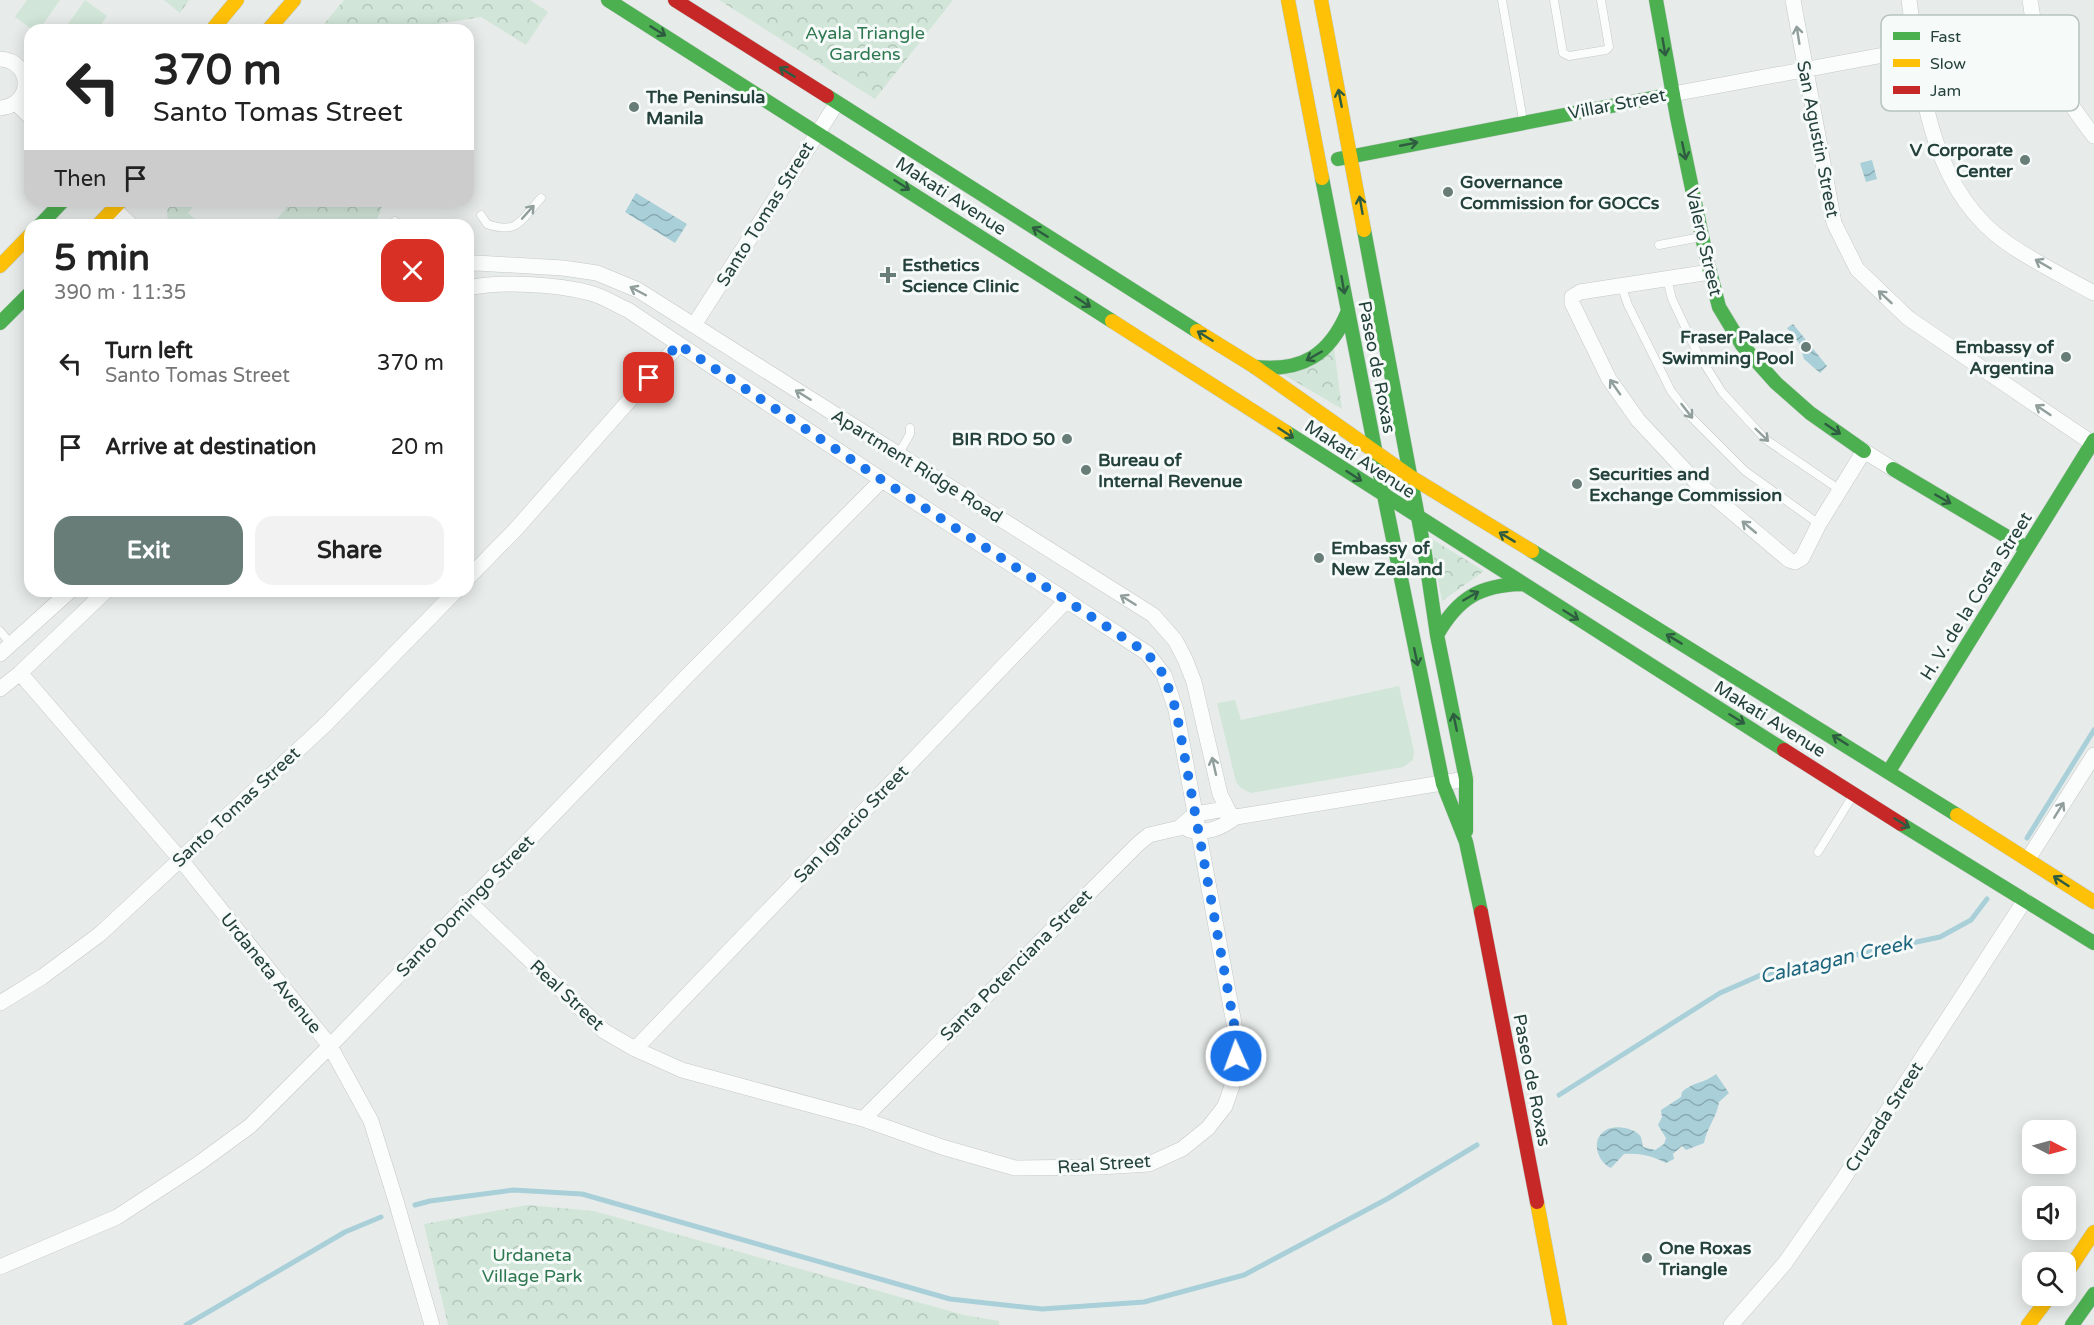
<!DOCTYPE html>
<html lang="en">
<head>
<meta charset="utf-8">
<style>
  body { margin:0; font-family:"Varela Round",sans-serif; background:#f2f2f2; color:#222; height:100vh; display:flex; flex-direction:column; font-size:22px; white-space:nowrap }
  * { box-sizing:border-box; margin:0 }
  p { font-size:20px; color:#767676 }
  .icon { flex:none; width:33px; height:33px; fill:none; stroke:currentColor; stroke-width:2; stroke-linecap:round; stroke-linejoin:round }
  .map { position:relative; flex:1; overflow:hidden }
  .sheet { position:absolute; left:24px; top:219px; width:450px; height:378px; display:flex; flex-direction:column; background:#fff; border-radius:18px; box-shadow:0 3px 15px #0003 }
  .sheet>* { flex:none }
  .banner { position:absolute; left:24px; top:24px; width:450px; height:183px; border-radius:18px; box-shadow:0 3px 15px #0003; background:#fff; color:#222; overflow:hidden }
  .needle { width:39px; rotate:96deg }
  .fabs { position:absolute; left:2022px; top:1120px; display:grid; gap:12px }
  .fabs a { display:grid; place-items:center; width:54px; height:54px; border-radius:12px; background:#fff; box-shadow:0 3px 15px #0003; font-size:30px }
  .pin { position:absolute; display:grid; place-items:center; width:51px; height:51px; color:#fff; margin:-26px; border-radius:12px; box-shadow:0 3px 9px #0006 }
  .me { position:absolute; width:66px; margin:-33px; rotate:358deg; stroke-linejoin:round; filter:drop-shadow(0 0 4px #0008) }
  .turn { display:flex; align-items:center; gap:21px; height:126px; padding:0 30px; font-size:27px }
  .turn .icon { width:78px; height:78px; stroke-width:2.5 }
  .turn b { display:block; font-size:42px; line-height:51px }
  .then { display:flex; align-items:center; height:57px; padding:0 30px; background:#0003; gap:12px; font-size:22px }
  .round { display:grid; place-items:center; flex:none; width:63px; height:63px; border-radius:18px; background:#f2f2f2 }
  .summary { display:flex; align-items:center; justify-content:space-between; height:102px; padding:0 30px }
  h1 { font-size:36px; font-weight:700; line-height:45px }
  .primary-button { display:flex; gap:12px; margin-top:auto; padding:12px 30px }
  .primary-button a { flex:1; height:69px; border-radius:18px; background:#687d78; color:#fff; font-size:24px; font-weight:700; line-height:69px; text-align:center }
  .primary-button a+a { background:#f2f2f2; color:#222 }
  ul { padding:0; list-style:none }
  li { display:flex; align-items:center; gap:18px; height:84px; padding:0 30px }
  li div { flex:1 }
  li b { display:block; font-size:22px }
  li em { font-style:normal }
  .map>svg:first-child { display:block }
  .forest { fill:url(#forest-crowns) }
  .garden { fill:#d1e5d8 }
  .water { fill:url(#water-waves) }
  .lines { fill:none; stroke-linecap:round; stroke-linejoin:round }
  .stream { stroke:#a9cfd9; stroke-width:5 }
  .lane-casing { stroke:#c4c9c7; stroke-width:9 }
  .street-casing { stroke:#c4c9c7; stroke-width:16 }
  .fast-casing { stroke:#c2cac7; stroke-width:15 }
  .slow-casing { stroke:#c2cac7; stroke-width:15 }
  .jam-casing { stroke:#c2cac7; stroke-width:15 }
  .lane { stroke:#fbfcfc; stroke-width:8 }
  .street { stroke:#fbfcfc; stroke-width:15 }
  .fast { stroke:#4caf50; stroke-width:14 }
  .slow { stroke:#ffc107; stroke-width:14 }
  .jam { stroke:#c62828; stroke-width:14 }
  .oneway { stroke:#2e5c40 }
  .oneway2 { stroke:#909e9c }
  .route { stroke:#1a73e8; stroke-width:10; stroke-dasharray:0 18 }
  .poi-dot { fill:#687d78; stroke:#f6faf9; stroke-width:2 }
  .labels { text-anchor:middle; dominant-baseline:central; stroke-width:6; stroke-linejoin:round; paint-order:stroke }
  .park-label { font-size:18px; fill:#2e7851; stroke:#f6faf9 }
  .poi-label { font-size:18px; font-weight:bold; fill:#24413b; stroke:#f6faf9; text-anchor:start }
  .street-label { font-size:18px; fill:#24413b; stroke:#f6faf9 }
  .water-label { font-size:20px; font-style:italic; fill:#1d657d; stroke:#f6faf9 }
  .key { fill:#f6faf9; stroke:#b7c2c0; stroke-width:1.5 }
  .key-label { font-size:16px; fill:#24413b }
</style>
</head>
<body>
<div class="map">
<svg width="2094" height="1325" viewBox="0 0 2094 1325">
  <defs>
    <pattern id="forest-crowns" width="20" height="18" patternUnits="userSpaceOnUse" patternTransform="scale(1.5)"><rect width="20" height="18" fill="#d1e5d8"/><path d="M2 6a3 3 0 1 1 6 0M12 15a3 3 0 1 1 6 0" fill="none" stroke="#b3c6ba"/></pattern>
    <pattern id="water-waves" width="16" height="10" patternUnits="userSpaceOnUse" patternTransform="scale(1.5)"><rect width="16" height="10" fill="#a9cfd9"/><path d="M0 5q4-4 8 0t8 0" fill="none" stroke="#89aab1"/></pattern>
  </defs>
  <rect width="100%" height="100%" fill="#e7ecea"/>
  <!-- forest -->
  <path class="forest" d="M164,0H189L180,13Z
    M344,0H530L548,12L526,45L481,17L399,30H319Z
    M719,0H953L875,99Z
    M175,201H198L188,213L202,225H168L167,210Z
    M292,201H384L375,225H272Z
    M1334,348L1342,409L1281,373Z
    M1430,538L1484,571L1442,601Z
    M527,1205L594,1211L964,1315L999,1321V1325H448L424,1224Z"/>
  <!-- garden -->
  <path class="garden" d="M27,0H60L39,30H33L15,17Z
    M85,0L107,16L97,30H64Z
    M1399,686L1414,751L1413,760L1403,767L1251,793L1241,788L1236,782L1217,703L1235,700L1241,720Z"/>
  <!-- water -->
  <path class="water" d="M1872,160L1877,179L1866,182L1860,163Z
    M636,193L687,224L675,243L625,212Z
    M1793,324L1827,366L1820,373L1804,359L1799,343L1787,328Z
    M1716,1074L1729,1093L1719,1102C1717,1117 1707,1127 1704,1143L1686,1150L1682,1146L1673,1154L1674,1159L1666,1163C1652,1156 1640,1153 1624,1154L1611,1168C1597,1162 1590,1139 1606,1130C1615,1124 1636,1128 1641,1137C1641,1138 1643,1145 1643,1147L1655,1150L1664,1144L1666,1138L1658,1125L1662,1117L1661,1110L1681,1097L1682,1092C1692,1082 1703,1084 1716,1074Z"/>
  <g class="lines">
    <!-- stream -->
    <path class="stream" d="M2027,838L2094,730
      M1559,1095L1720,993L1761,975L1940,937L1971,920L1987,899
      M415,1205L430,1201L513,1190L582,1194L950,1299L1042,1309L1144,1302L1244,1275L1387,1199L1477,1145
      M186,1325L345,1232L381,1217"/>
    <defs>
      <path id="lane" d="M1502,0L1523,120
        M1554,0L1563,53L1569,56L1606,50L1609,47L1601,0
        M481,215L487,224C518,235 521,220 541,198
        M395,221L398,225
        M1659,245L1701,237
        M1667,279L1672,299L1697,352L1722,392L1765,439L1840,490
        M1621,285L1628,305L1671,391L1692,418L1745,471L1819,524
        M898,455L910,434V428
        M0,631L12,645
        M1818,852L1852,797"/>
      <path id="street" d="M1793,0L1834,223L1857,269L1908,318L2092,443
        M1909,0C1921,86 1929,189 2007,243C2034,262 2065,277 2094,293
        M2030,0C2036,50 2063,97 2094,136
        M0,59C33,61 34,105 0,108
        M1673,94L1916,49
        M16,103L30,117
        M114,209L131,225
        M468,264L476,263L563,268L597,273L638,290L1153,615L1175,640L1185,659L1194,682L1220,794L1230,814L1236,817
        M1710,272L1580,292L1572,297V303L1609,379L1638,420L1694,480L1789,560L1795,562L1802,558L1819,524L1864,451L1893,469
        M468,288C502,281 556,284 590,293C603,296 616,305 628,310L882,480L1147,653L1164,675L1176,710L1235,1029L1236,1056L1232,1086L1225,1106L1208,1128L1182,1149L1149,1164L1100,1167L1015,1168L942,1147L863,1119L682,1070L635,1049L604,1031L468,901
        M694,325L837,103
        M468,578L516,529L679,344
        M0,654L70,591
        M20,673L181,860L330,1046L371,1121L396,1201L432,1325
        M0,689L20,673L106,591
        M1189,830C1207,834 1221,828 1236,817L1466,779
        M2028,859L2094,755
        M0,1003L42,977L100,934L325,725L456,591
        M635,1049L1067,600
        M863,1119L1138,844L1149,835L1179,828L1195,814L1226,809
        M0,1267L117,1217L198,1164L250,1126L330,1046L687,676L882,480
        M1731,1325L1785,1263L1840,1184L2025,900"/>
      <path id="fast" d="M608,0L1112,321
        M1656,0L1677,117L1707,260L1719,307L1742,345L1776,383L1810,413L1864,451
        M827,96L1197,331
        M1338,159L1673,94
        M1322,178L1384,495L1443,784L1466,842L1481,912
        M40,225L63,201
        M1364,230L1425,554L1437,635L1466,779V831
        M0,323L30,293
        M1255,367C1302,372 1330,355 1348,311
        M1286,432L1784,750
        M1893,469L2026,548
        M1532,551L1957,815
        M1437,635C1458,598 1480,585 1522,584
        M1889,771L2094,440
        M1901,824L2094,943
        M2072,1325L2094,1294"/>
      <path id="slow" d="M1288,0L1322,178
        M1321,0L1364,230
        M212,30L237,0
        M268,30L294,0
        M98,225L121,201
        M0,266L30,235
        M1112,321L1286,432
        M1197,331L1255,367L1411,477L1532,551
        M1957,815L2094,902
        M1537,1202L1560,1325
        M2066,1274L2094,1232
        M2028,1325L2050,1296"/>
      <path id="jam" d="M675,0L827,96
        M1784,750L1901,824
        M1481,912L1537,1202"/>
    </defs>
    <!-- lane casing -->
    <use href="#lane" class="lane-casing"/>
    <!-- street casing -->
    <use href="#street" class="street-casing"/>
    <!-- fast casing -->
    <use href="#fast" class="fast-casing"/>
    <!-- slow casing -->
    <use href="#slow" class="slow-casing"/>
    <!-- jam casing -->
    <use href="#jam" class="jam-casing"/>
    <!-- lane -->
    <use href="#lane" class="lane"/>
    <!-- street -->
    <use href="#street" class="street"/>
    <!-- fast -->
    <use href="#fast" class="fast"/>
    <!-- slow -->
    <use href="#slow" class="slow"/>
    <!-- jam -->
    <use href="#jam" class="jam"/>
  </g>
  <!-- one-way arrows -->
  <defs><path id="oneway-shaft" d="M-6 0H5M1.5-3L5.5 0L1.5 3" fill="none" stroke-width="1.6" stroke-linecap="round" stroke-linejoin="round" transform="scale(1.5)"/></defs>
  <g class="oneway">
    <use href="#oneway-shaft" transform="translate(658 31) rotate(32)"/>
    <use href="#oneway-shaft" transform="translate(1664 47) rotate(80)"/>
    <use href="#oneway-shaft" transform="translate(787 72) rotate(-148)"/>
    <use href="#oneway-shaft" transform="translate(1340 98) rotate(-101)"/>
    <use href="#oneway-shaft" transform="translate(1409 144) rotate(-11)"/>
    <use href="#oneway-shaft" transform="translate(1684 151) rotate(78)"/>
    <use href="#oneway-shaft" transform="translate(902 185) rotate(33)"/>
    <use href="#oneway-shaft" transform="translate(1361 205) rotate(-100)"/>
    <use href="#oneway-shaft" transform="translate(1040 232) rotate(-148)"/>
    <use href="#oneway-shaft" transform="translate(1343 285) rotate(80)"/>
    <use href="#oneway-shaft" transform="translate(1083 302) rotate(33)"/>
    <use href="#oneway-shaft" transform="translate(1205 336) rotate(-148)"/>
    <use href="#oneway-shaft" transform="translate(1314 356) rotate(150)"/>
    <use href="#oneway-shaft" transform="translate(1833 429) rotate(34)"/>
    <use href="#oneway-shaft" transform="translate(1286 433) rotate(33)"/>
    <use href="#oneway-shaft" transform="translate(1354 476) rotate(33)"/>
    <use href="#oneway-shaft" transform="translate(1943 499) rotate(30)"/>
    <use href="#oneway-shaft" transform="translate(1507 537) rotate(-149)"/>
    <use href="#oneway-shaft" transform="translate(1471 596) rotate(-30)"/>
    <use href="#oneway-shaft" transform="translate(1571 615) rotate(32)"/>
    <use href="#oneway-shaft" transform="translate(1674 639) rotate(-149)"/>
    <use href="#oneway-shaft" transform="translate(1416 657) rotate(78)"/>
    <use href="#oneway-shaft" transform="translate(1737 719) rotate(32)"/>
    <use href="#oneway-shaft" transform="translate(1455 722) rotate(-102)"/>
    <use href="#oneway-shaft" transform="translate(1840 740) rotate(-148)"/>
    <use href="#oneway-shaft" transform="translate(1902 823) rotate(32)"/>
    <use href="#oneway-shaft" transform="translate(2061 881) rotate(-147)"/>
  </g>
  <g class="oneway2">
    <use href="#oneway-shaft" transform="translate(1798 35) rotate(-99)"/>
    <use href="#oneway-shaft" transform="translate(528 212) rotate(-48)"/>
    <use href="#oneway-shaft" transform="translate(2043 264) rotate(-150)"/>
    <use href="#oneway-shaft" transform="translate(638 291) rotate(-152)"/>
    <use href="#oneway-shaft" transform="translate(1885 297) rotate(-137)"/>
    <use href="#oneway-shaft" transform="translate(1615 387) rotate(-125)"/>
    <use href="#oneway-shaft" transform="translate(803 395) rotate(-148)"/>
    <use href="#oneway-shaft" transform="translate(2043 410) rotate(-146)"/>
    <use href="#oneway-shaft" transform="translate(1687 411) rotate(52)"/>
    <use href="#oneway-shaft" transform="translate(1762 435) rotate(44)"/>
    <use href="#oneway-shaft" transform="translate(1749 527) rotate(-140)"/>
    <use href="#oneway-shaft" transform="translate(1128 600) rotate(-148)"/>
    <use href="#oneway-shaft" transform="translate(1214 766) rotate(-103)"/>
    <use href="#oneway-shaft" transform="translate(2059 810) rotate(-58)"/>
  </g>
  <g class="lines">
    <!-- route -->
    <path class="route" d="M649,378L678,344L882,480L1147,653L1164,675L1176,710L1235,1029L1236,1056"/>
  </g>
  <!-- markers -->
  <g class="poi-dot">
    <circle cx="634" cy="107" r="6"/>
    <circle cx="2025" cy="160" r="6"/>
    <circle cx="1448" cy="192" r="6"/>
    <path d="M885 266h6v6h6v6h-6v6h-6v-6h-6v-6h6z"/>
    <circle cx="1806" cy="347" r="6"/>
    <circle cx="2066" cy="357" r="6"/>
    <circle cx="1067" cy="439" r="6"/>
    <circle cx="1086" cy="470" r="6"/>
    <circle cx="1577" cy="484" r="6"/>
    <circle cx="1319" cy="558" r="6"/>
    <circle cx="1647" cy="1258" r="6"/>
  </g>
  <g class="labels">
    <!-- park labels -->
    <g class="park-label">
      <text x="865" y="33">Ayala Triangle<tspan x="865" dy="21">Gardens</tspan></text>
      <text x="532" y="1255">Urdaneta<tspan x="532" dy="21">Village Park</tspan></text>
    </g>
    <!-- poi labels -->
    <g class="poi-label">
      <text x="646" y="97">The Peninsula<tspan x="646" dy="21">Manila</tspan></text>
      <text x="2013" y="150" text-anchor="end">V Corporate<tspan x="2013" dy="21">Center</tspan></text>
      <text x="1460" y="182">Governance<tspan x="1460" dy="21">Commission for GOCCs</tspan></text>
      <text x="902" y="265">Esthetics<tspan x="902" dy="21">Science Clinic</tspan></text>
      <text x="1794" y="337" text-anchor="end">Fraser Palace<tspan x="1794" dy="21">Swimming Pool</tspan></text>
      <text x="2054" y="347" text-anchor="end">Embassy of<tspan x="2054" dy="21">Argentina</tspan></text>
      <text x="1055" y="439" text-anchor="end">BIR RDO 50</text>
      <text x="1098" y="460">Bureau of<tspan x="1098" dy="21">Internal Revenue</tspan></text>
      <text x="1589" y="474">Securities and<tspan x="1589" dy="21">Exchange Commission</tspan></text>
      <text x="1331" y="548">Embassy of<tspan x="1331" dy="21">New Zealand</tspan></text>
      <text x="1659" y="1248">One Roxas<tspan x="1659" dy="21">Triangle</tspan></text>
    </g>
    <!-- street labels -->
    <g class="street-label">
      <text transform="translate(1617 104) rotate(-11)">Villar Street</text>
      <text transform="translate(1818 139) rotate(79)">San Agustin Street</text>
      <text transform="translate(951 196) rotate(33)">Makati Avenue</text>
      <text transform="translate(765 214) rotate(-58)">Santo Tomas Street</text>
      <text transform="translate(1704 242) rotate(77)">Valero Street</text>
      <text transform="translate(1377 367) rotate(79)">Paseo de Roxas</text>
      <text transform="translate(1360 459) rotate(33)">Makati Avenue</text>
      <text transform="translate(917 466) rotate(32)">Apartment Ridge Road</text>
      <text transform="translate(1976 596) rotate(-58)">H. V. de la Costa Street</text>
      <text transform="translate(1770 719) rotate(32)">Makati Avenue</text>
      <text transform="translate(236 807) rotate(-43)">Santo Tomas Street</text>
      <text transform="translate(851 824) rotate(-46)">San Ignacio Street</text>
      <text transform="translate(465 906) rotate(-46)">Santo Domingo Street</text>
      <text transform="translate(1016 965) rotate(-45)">Santa Potenciana Street</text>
      <text transform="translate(271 973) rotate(51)">Urdaneta Avenue</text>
      <text transform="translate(567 995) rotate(43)">Real Street</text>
      <text transform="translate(1532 1080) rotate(79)">Paseo de Roxas</text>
      <text transform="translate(1884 1117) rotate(-57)">Cruzada Street</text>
      <text transform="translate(1104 1164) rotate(-4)">Real Street</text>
    </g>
    <!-- water labels -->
    <g class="water-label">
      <text transform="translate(1836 960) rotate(-13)">Calatagan Creek</text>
    </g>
  </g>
  <!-- legend -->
  <rect x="1881" y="15" width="198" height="96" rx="9" class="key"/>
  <rect x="1893" y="32" width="27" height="8" fill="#4caf50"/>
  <rect x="1893" y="59" width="27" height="8" fill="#ffc107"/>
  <rect x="1893" y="86" width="27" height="8" fill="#c62828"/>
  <g class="key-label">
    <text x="1930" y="42">Fast</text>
    <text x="1930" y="69">Slow</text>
    <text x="1930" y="96">Jam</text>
  </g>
</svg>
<div class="fabs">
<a><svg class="needle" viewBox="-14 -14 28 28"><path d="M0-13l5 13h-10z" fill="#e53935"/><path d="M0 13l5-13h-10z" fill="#767676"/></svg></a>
<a><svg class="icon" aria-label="sound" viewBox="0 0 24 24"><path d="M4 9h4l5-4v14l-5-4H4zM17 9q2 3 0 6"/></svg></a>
<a><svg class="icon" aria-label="search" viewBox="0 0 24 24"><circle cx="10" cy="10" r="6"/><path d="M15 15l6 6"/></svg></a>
</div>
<div class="pin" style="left:649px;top:378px;background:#d93025"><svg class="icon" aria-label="arrive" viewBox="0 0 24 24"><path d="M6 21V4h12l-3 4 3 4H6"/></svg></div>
<svg class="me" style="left:1236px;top:1056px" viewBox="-20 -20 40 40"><circle r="17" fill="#1a73e8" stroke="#fff" stroke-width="3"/><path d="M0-11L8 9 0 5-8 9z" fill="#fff"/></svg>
<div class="banner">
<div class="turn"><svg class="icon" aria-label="left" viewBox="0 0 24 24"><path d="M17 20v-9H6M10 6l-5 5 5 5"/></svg><div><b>370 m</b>Santo Tomas Street</div></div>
<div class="then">Then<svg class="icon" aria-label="arrive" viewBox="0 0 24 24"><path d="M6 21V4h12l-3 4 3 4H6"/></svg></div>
</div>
<section class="sheet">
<div class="summary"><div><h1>5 min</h1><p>390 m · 11:35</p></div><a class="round" style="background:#d93025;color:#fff"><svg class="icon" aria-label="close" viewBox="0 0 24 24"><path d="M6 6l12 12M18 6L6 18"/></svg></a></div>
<ul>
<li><svg class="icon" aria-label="left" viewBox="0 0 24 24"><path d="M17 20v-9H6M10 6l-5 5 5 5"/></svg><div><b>Turn left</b><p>Santo Tomas Street</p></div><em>370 m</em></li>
<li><svg class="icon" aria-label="arrive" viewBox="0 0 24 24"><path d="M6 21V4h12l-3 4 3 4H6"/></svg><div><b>Arrive at destination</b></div><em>20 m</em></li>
</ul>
<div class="primary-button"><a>Exit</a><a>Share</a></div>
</section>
</div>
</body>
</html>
